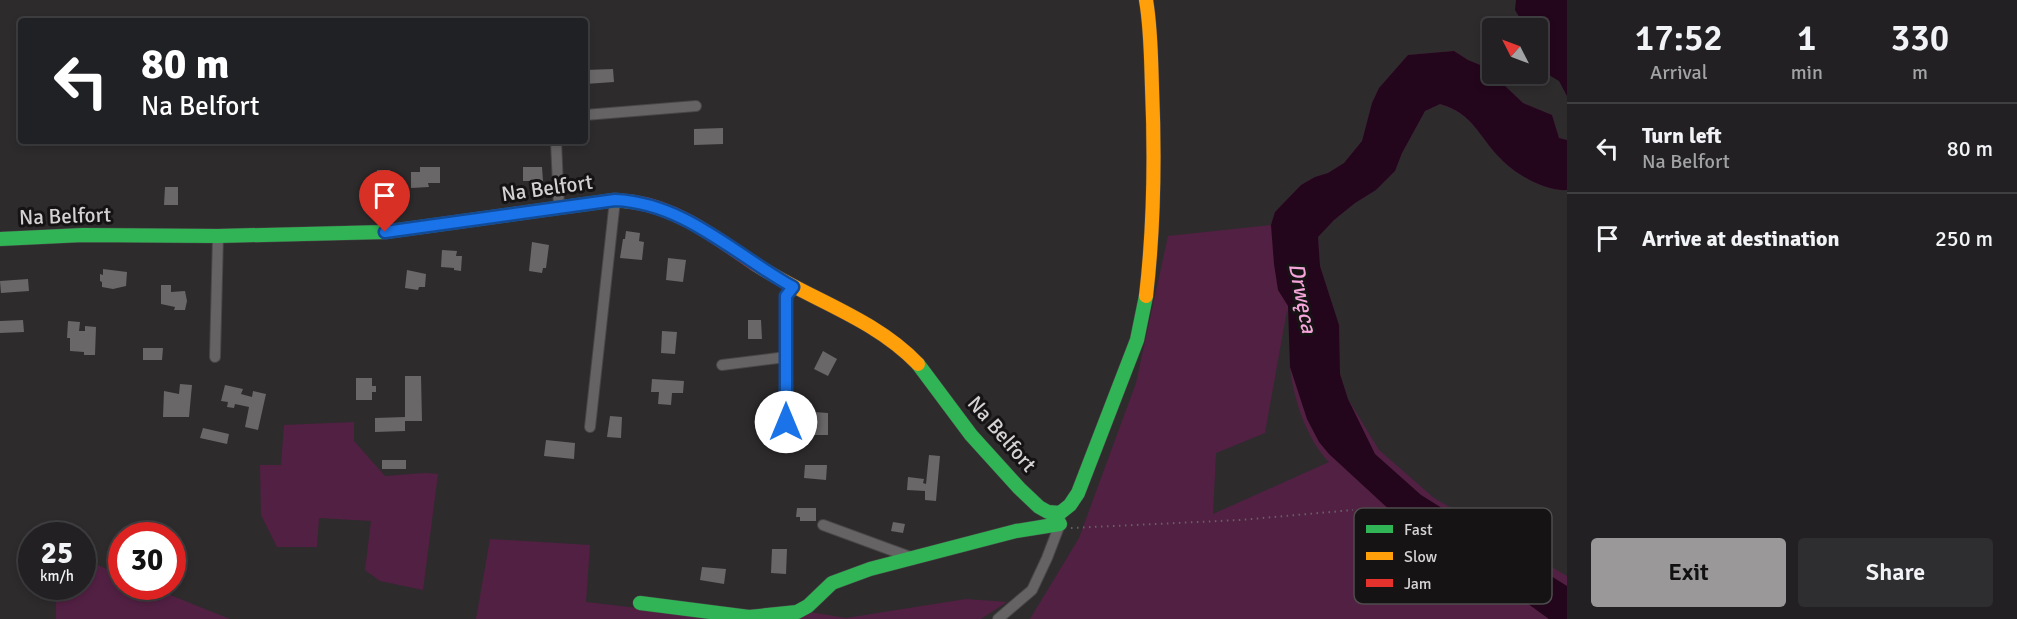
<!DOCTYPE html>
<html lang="en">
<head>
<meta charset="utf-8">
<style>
  body { margin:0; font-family:Signika,sans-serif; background:#2e2d2f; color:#f1f3f6; height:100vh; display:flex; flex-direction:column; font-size:22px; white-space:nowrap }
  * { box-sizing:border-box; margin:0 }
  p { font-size:20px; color:#a2a3a5 }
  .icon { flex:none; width:33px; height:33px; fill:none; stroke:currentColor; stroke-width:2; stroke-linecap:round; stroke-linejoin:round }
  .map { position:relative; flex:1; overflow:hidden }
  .details { display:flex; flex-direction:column; background:#222022; width:450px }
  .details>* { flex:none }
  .guide { position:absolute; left:18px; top:18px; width:570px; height:126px; border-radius:6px; box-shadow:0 3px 9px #0003,0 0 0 2px #3f3e40; background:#202124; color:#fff; overflow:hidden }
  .needle { width:39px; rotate:312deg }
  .controls { position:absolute; left:1482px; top:18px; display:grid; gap:12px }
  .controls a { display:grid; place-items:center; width:66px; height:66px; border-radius:6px; background:#222022; box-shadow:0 3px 9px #0003,0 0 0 2px #3f3e40; font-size:30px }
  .speed { position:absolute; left:18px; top:522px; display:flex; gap:12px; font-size:30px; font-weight:700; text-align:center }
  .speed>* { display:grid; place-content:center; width:78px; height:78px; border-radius:50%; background:#222022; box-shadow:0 3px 9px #0003,0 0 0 2px #3f3e40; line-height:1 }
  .speed small { font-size:15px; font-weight:400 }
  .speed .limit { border:9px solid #d22; background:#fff; color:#111 }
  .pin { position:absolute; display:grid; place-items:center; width:51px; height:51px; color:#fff; margin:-62px -26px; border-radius:50% 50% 50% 0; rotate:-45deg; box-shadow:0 0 6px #0007 }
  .pin .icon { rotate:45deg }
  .me { position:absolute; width:66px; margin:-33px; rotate:0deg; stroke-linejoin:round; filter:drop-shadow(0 0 4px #0008) }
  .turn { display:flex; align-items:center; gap:21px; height:126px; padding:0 24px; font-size:27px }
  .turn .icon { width:78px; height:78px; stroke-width:2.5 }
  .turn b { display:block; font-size:42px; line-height:51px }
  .eta { display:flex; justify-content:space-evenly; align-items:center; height:102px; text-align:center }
  .eta b { font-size:36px; font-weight:600; line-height:42px }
  .primary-button { display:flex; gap:12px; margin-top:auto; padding:12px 24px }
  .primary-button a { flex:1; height:69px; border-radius:6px; background:#9b989a; color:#111; font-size:24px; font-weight:600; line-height:69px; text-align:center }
  .primary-button a+a { background:#2e2d2f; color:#f1f3f6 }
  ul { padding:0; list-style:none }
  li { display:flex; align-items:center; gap:18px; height:90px; padding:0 24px; border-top:2px solid #3f3e40 }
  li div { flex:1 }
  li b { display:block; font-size:22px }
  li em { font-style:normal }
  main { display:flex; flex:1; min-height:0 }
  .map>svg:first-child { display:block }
  .green { fill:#522043; fill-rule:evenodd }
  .water { fill:#23061b }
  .building { fill:#6a6769 }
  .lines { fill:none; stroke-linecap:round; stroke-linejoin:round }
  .street-casing { stroke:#494648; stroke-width:12 }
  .fast-casing { stroke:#494648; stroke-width:15 }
  .slow-casing { stroke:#494648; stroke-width:15 }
  .jam-casing { stroke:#494648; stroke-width:15 }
  .path { stroke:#646264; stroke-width:2; stroke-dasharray:1.5 4.5; stroke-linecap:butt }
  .street { stroke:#656364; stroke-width:10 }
  .fast { stroke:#30b455; stroke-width:14 }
  .slow { stroke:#ff9f0a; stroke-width:14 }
  .jam { stroke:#e5322d; stroke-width:14 }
  .route-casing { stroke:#114b97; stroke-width:15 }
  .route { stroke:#1a73e8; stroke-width:10 }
  .labels { text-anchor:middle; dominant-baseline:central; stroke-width:6; stroke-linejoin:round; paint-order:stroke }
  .street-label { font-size:21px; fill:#d5d2d4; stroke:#161315 }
  .water-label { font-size:22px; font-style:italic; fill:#f5a5d9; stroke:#161315 }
  .key { fill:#161315; stroke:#4f4c4e; stroke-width:1.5 }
  .key-label { font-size:16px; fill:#d5d2d4 }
</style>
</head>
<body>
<main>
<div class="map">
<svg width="1567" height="619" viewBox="0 0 1567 619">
  <rect width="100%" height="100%" fill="#2e2b2d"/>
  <!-- green -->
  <path class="green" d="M1454,51L1468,60L1485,67L1523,103L1552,115L1559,138L1567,140V190C1546,192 1515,174 1501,159C1478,136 1474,114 1439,104L1425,111L1402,153L1395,171L1376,190L1355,203L1334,220L1318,237L1320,266L1339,325L1340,374L1348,399L1379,450L1434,498L1567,576V619L1536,609L1549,619H1030L1079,538L1136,383L1168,236L1271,225L1275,212L1301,185L1315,177L1328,173L1344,163L1362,141L1372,103L1379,88L1408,55ZM1287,310C1292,325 1289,347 1290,365C1292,396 1307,440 1329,462L1213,514L1216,453L1265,433Z
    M354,422V441L385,476L425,473L438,474L423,590L380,581L365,570L371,521L319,518L317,547H277L261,515L260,465H281L284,425Z
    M490,539L590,545L586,602L732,619H476Z
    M83,559L121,575L122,586L150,587L230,619H56V587L82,586Z
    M966,599L1007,602L981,619H769L809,612L846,618Z"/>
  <!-- water -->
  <path class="water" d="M1516,0H1567V96L1559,81L1544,72L1538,61V28H1526L1515,10Z
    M1454,51L1468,60L1485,67L1523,103L1552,115L1559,138L1567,140V190C1546,192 1515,174 1501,159C1478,136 1474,114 1440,104L1425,111L1402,153L1395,171L1376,190L1355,203L1334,220L1318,237L1320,266L1339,325L1340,374L1348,399L1375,454L1421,495L1567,586V619H1549L1440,541L1393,513L1329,454L1319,442L1307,419L1290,367L1288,306L1278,290L1274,264L1271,225L1275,212L1301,185L1315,177L1328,173L1344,163L1362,141L1372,103L1379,88L1408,55Z"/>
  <!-- building -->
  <path class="building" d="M613,69L614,82L585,84V70Z
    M723,128V144L694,145V129Z
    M420,167H440V183H428L429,187L411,188V172H420Z
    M523,167H542L543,181L534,183L532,181H523Z
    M377,170H390L389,183L376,185Z
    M165,187H178V205H164Z
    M626,231L640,233L639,241L644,242L642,260L620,258L623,239H625Z
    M532,242L549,245L546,268H543L542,273L529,271Z
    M442,250L457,251L456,256H462L461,271L454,270V268L441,267Z
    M668,258L686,260L683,282L666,280Z
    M103,269L127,272L126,286L113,289L102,287V282L100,281V274L103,275Z
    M407,270L426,274L425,287H419L418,290L405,288Z
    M28,279L29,291L1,293L0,281Z
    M161,285H171V292L185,291L187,301L185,310H174L175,307L161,304Z
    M23,320L24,332L0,333V321Z
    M748,320H761L762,339H748Z
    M68,321L80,322L79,331H85V326L96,327L95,355H84V352L70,351V338H67Z
    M662,331L677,332L675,354L661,353Z
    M143,348H163L162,360H143Z
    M823,351L837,359L828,376L814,369Z
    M405,376H421L422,421H405V431L375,432V418L405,417Z
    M356,378H372V386H376V392H372V400H356Z
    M652,379L684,381L683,393H672L671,405L658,404L659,392H651Z
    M180,384L192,385L189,417H163L164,391L179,394Z
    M225,385L243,389L241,394L252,397L253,391L266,394L258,430L245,427L249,407L235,404L234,408L227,407L228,402L221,401Z
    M814,412L828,413V435H813Z
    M610,416L622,417L621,438L607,437Z
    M203,428L229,434L227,444L200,438Z
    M546,440L575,443L574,459L544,456Z
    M929,455L940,456L936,501L925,500V491L907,490L908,477L924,479L923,483L926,484Z
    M382,460H406V469H382Z
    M805,465H827L826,480L804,478Z
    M797,508H816V521H800V517H796Z
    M893,522L905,524L903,533L891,531Z
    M772,549H787L786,574L771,573Z
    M702,567L726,569L724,584L700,580Z"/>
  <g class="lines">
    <defs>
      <path id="street" d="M585,115L696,106
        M556,141L559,208
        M215,357L218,236
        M722,365L786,357
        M786,422V296L793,287
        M590,427L615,200
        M823,525L913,558
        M998,619L1032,590L1047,558L1060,524V518"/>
      <path id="fast" d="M0,239L83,235L218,236L385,232L615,200L633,202
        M918,364L971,435L1019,488L1039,507L1048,512L1060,513L1070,505L1078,493L1137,340L1146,296
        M640,603L749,617L797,612L808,606L832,583L870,569L1016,531L1060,524"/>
      <path id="slow" d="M755,264C808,299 873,317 918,364
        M1146,296C1154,227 1155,157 1152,88C1151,58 1151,29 1146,0"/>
      <path id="jam" d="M633,202C678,208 718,239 755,264"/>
    </defs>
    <!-- street casing -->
    <use href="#street" class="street-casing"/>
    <!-- fast casing -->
    <use href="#fast" class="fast-casing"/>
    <!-- slow casing -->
    <use href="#slow" class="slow-casing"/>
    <!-- jam casing -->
    <use href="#jam" class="jam-casing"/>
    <!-- path -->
    <path class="path" d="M1071,528L1240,520L1353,510"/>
    <!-- street -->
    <use href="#street" class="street"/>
    <!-- fast -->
    <use href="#fast" class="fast"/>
    <!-- slow -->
    <use href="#slow" class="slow"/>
    <!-- jam -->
    <use href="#jam" class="jam"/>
  </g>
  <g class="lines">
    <defs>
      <path id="route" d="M385,232L615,200C685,203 735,255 793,287L786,296V422"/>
    </defs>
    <!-- route casing -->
    <use href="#route" class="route-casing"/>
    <!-- route -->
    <use href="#route" class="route"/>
  </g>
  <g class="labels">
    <!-- street labels -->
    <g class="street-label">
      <text transform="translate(547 188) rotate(-8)">Na Belfort</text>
      <text transform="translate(65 216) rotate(-2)">Na Belfort</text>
      <text transform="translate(1002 434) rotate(49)">Na Belfort</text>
    </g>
    <!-- water labels -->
    <g class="water-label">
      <text transform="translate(1303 298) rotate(79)">Drwęca</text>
    </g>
  </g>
  <!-- legend -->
  <rect x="1354" y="508" width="198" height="96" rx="9" class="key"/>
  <rect x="1366" y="525" width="27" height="8" fill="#30b455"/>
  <rect x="1366" y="552" width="27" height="8" fill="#ff9f0a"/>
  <rect x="1366" y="579" width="27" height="8" fill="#e5322d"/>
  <g class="key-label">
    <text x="1404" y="535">Fast</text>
    <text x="1404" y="562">Slow</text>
    <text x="1404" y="589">Jam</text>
  </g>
</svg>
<div class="controls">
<a><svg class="needle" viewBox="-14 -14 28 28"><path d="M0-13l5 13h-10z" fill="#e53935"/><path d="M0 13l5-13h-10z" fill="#a2a3a5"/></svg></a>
</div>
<div class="speed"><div>25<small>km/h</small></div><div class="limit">30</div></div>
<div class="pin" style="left:385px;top:232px;background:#d93025"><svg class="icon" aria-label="arrive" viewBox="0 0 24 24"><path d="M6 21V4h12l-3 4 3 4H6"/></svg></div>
<svg class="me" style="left:786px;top:422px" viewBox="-20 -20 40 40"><circle r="19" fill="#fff"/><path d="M0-13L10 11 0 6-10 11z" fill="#1a73e8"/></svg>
<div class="guide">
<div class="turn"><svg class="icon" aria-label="left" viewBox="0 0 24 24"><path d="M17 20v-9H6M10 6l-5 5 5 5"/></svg><div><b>80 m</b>Na Belfort</div></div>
</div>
</div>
<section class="details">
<div class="eta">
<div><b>17:52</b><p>Arrival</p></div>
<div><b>1</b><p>min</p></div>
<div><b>330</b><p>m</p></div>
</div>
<ul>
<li><svg class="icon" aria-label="left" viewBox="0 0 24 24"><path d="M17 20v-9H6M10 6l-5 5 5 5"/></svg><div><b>Turn left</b><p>Na Belfort</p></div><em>80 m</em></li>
<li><svg class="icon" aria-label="arrive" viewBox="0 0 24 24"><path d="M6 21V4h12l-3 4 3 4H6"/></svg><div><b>Arrive at destination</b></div><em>250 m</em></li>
</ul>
<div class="primary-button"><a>Exit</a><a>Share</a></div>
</section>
</main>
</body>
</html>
